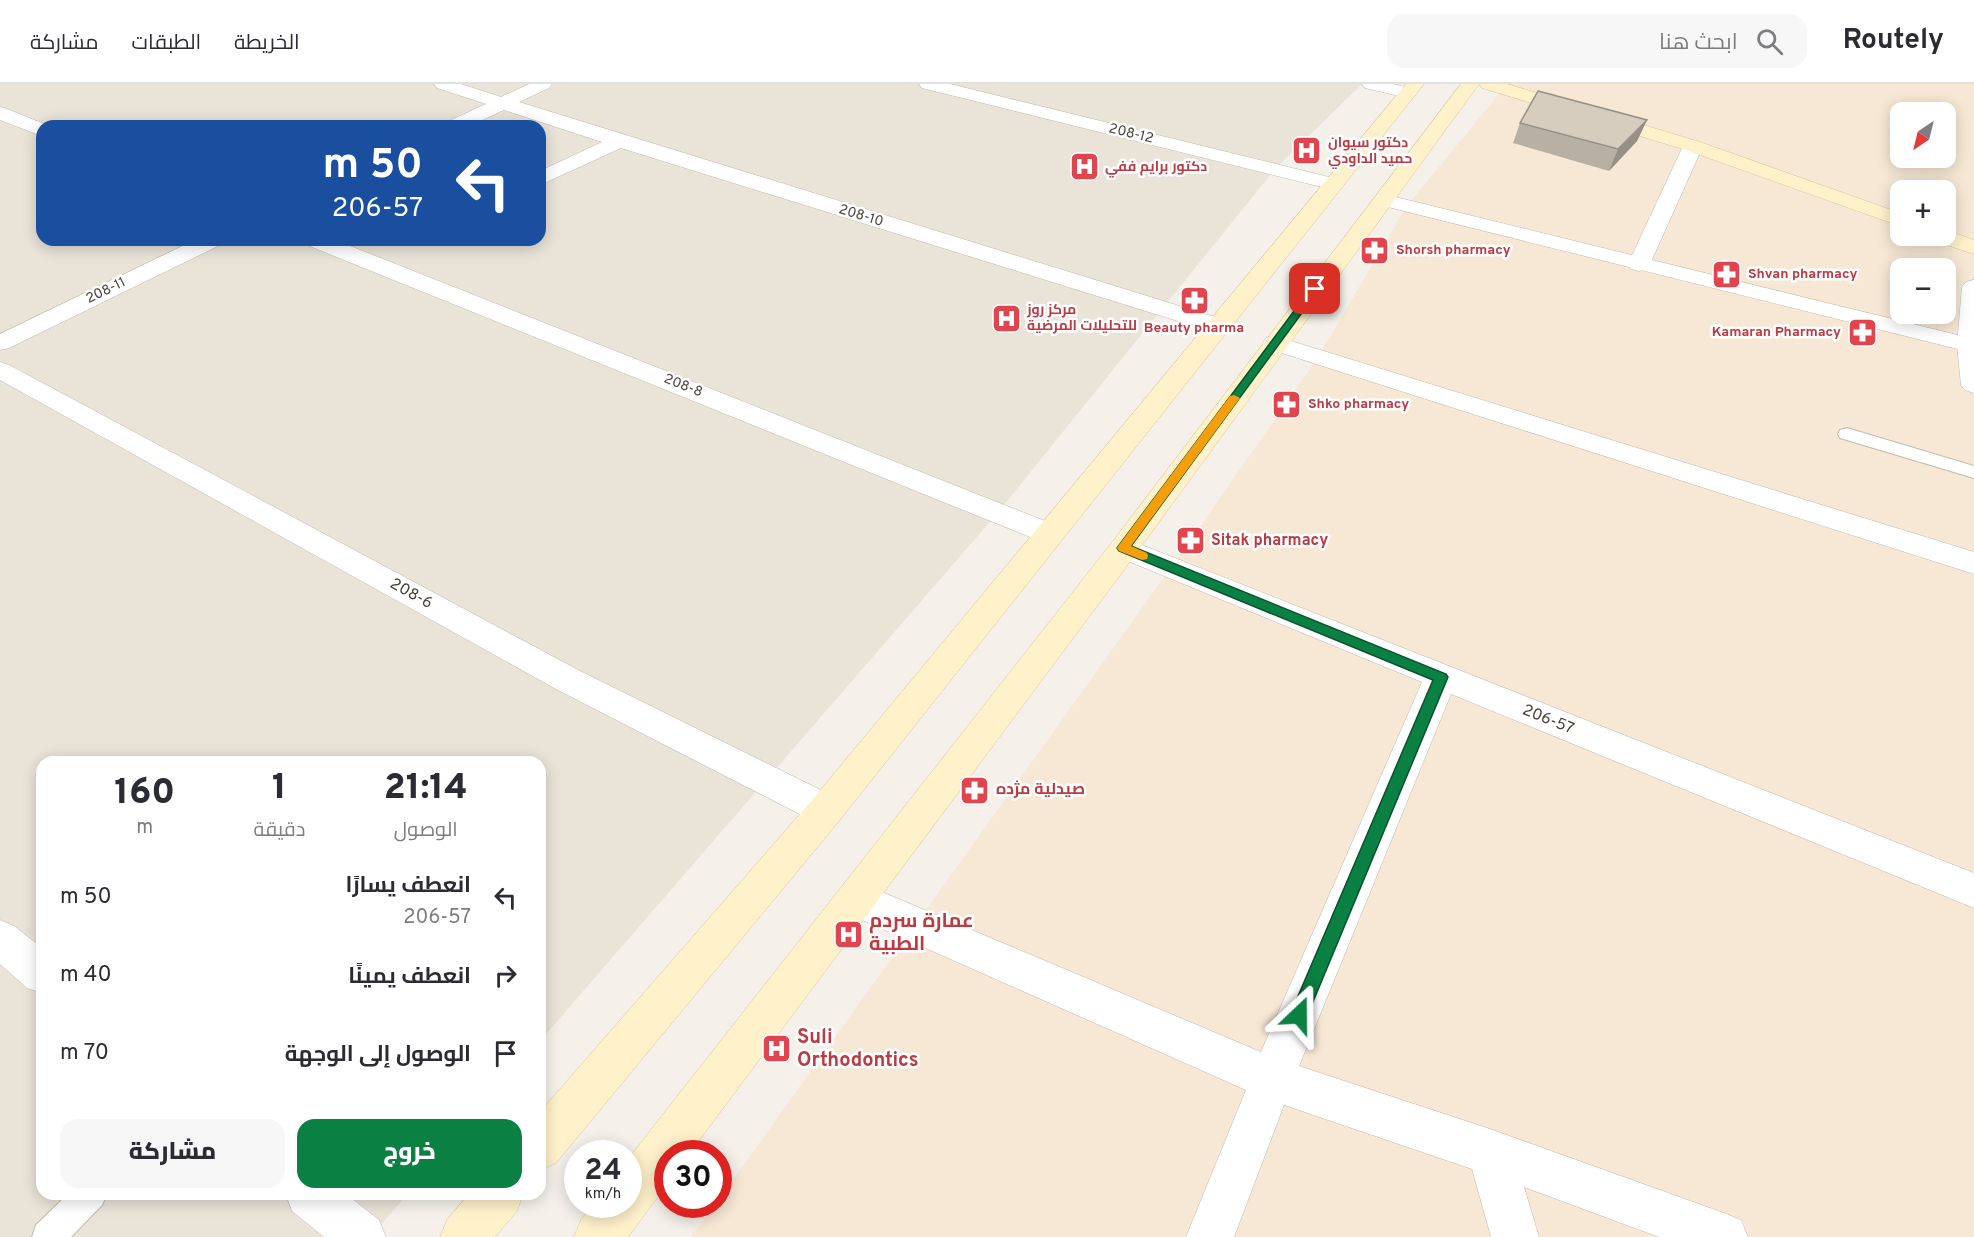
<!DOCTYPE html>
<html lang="ar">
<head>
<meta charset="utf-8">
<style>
  body { margin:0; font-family:Overpass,Cairo,sans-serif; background:#f7f7f7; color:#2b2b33; direction:rtl; height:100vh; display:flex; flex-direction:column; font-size:22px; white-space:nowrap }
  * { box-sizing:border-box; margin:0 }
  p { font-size:20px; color:#7c7c81 }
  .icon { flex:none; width:33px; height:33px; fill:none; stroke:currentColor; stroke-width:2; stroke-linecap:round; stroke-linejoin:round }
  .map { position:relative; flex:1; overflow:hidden; direction:ltr }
  .sheet { position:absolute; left:36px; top:672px; width:510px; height:444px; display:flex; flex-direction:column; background:#fff; border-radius:18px; box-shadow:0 3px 15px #0003; direction:rtl }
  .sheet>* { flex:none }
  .top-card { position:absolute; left:36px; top:36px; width:510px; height:126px; border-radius:18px; box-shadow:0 3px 15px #0003; direction:rtl; background:#1a4fa0; color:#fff; overflow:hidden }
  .needle { width:39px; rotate:215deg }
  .buttons { position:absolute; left:1890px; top:18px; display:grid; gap:12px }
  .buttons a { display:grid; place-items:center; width:66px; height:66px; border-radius:12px; background:#fff; box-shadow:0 3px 15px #0003; font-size:30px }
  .speed { position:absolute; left:564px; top:1056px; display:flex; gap:12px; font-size:30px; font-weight:700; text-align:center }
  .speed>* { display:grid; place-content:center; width:78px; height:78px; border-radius:50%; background:#fff; box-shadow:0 3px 15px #0003; line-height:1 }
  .speed small { font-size:15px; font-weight:400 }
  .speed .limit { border:9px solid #d22; background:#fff; color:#111 }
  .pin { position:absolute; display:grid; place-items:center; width:51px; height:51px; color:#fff; margin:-26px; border-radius:12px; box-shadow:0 3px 9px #0006 }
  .me { position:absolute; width:66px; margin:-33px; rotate:23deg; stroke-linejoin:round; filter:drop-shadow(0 0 4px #0008) }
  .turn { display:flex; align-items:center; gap:21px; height:126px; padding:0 24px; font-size:27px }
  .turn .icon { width:78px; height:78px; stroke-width:2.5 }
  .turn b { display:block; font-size:42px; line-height:51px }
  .eta { display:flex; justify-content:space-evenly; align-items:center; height:102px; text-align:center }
  .eta b { font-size:36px; font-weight:800; line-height:42px }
  .button { display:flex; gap:12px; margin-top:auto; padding:12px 24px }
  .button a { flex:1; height:69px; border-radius:18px; background:#0b8043; color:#fff; font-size:24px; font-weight:800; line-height:69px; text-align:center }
  .button a+a { background:#f7f7f7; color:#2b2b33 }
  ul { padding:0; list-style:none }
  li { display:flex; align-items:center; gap:18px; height:78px; padding:0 24px }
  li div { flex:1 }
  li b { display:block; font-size:22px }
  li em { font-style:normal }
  header { display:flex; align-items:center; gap:36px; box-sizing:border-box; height:84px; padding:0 30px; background:#fff; border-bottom:2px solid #e1e1e2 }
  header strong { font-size:28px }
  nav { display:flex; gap:33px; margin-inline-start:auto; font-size:21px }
  .search { width:420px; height:54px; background:#f7f7f7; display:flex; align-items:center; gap:15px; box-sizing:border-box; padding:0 21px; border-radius:18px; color:#7c7c81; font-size:22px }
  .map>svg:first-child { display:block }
  .residential { fill:#e9e3d8; fill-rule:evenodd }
  .commercial { fill:#f7e8d5; fill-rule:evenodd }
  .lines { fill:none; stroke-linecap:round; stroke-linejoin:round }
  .service-casing { stroke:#c1b9ac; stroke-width:2 }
  .minor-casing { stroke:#c1b9ac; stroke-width:1 }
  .tertiary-casing { stroke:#c1b9ac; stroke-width:1 }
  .secondary-casing { stroke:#d6c599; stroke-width:1 }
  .service { fill:#fff; fill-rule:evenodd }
  .minor { fill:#fff; fill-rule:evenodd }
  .tertiary { fill:#fff; fill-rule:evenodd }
  .secondary { fill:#fff1ca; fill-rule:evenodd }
  .wall { fill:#b9b0a4 }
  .shaded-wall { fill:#969086 }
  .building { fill:#d7cdbf; stroke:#969086; stroke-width:1.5 }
  .route { fill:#0b8043; stroke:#07532c; stroke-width:1.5 }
  .slow { fill:#f59e0b }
  .labels { text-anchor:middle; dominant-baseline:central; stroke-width:5; stroke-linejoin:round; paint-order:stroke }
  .far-street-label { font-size:14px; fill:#494238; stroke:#fff }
  .far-health-label { font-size:14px; font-weight:bold; fill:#be3a42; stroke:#fff; text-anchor:start }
  .health-label { font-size:16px; font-weight:bold; fill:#be3a42; stroke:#fff; text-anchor:start }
  .street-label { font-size:16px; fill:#494238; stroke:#fff }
  .near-health-label { font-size:20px; font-weight:bold; fill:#be3a42; stroke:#fff; text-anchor:start }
</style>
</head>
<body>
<header>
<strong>Routely</strong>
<div class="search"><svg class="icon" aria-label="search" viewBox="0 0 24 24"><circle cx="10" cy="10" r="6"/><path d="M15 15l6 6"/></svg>ابحث هنا</div>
<nav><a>الخريطة</a><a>الطبقات</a><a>مشاركة</a></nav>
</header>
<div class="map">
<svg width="1974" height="1153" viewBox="0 0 1974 1153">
  <rect width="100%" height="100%" fill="#f5f1ea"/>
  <!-- residential -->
  <path class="residential" d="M0,0H1362L1275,85L995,432L540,957V678H42V1110H408L370,1153H0ZM42,42H540V156H42Z"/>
  <!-- commercial -->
  <path class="commercial" d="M1507,0H1974V1153H691L714,1121L718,1120L719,1115L1190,457L1318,273L1406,123ZM1900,28H1946V74H1900ZM1900,106H1946V152H1900ZM1900,184H1946V230H1900Z"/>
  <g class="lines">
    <defs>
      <path id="service" d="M1847,344L1974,382V394L1840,354L1838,350L1840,346Z
        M68,1110H107L102,1121L71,1153H32L36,1141Z"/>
      <path id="minor" d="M434,0H461L501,13L529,0H552L549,4L519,18L1228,237L1231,242L1228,247L1219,249L1210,247L621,64L540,101V87L602,58L504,26L469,42H444L447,38L486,20L437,4Z
        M919,0H950L1341,96L1344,100L1341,104L1334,106L922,4Z
        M1362,0H1393L1414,5L1417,9L1414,13L1408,14L1365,4Z
        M0,23L7,25L49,42H42V52L0,36Z
        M1693,56L1700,58L1703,62L1650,180L1647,185L1639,187L1631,185L1628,180L1683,62L1686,58Z
        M195,156H223L220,161L9,264L0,266V250Z
        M304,156H335L1060,443L1065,450L1060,457L1050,460L1040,457L307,161Z
        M1974,196V309L1965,306L1961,301L1957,261L1962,203L1966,198Z
        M1275,252L1974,468V490L1266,264L1263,259L1266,254Z
        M0,278L9,281L580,587L839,715L844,726L839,737L826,742L813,737L556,605L0,296Z
        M1124,454L1974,789V824L1451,610L1299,982L1490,1045L1724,1129L1741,1136L1748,1153H1659L1524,1103L1539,1153H1491L1472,1085L1284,1021L1234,1153H1186L1246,1006L842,827L836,815L842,803L856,797L1261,968L1422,598L1113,471L1109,464L1113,457Z
        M0,836L14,842L42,864V909L27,904L0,880Z
        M286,1110H346L379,1136L386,1153H324L292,1127Z"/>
      <path id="tertiary" d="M1383,110L1974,255V269L1376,120L1373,116L1376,112Z"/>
      <path id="secondary" d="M1406,0H1424L839,737L556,1079L540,1086V1028L813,715Z
        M1461,0H1479L1135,471L689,1070H668V1099L628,1153H574L581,1136L593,1120H628V1075L1113,457Z
        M1479,0H1507L1700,58L1900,129V142L1686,66L1482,4Z
        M1946,146L1974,156V170L1935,157L1932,152H1946Z
        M469,1110H523L517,1127L495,1153H440L447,1136Z"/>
    </defs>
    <!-- service casing -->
    <use href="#service" class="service-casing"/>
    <!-- minor casing -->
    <use href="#minor" class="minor-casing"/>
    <!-- tertiary casing -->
    <use href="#tertiary" class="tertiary-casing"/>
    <!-- secondary casing -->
    <use href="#secondary" class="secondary-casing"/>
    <!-- service -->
    <use href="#service" class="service"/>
    <!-- minor -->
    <use href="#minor" class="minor"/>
    <!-- tertiary -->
    <use href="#tertiary" class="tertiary"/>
    <!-- secondary -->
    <use href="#secondary" class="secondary"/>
  </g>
  <!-- wall -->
  <path class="wall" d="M1647,36L1637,57L1609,87L1513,59L1520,39Z"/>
  <!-- shaded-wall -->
  <path class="shaded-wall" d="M1647,36L1637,57L1609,87L1618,65Z"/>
  <!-- building -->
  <path class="building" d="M1538,7L1647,36L1618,65L1520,39Z"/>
  <!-- route -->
  <path class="route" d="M1315,202L1320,205L1318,207L1131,462L1446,590L1448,593L1305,937L1299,940L1293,937L1290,931L1433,596L1119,467L1117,464L1312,203Z"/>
  <!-- slow -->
  <path class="slow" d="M1234,311L1240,314L1131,462L1147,469L1148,472L1147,475L1142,476L1119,467L1117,464L1119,461L1230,312Z"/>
  <!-- icons -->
  <defs>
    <symbol id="hospital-square" viewBox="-11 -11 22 22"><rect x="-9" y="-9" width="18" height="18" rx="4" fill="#e0444e" stroke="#fff"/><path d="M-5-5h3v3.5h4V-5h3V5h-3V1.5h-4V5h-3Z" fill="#fff"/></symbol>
    <symbol id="pharmacy-square" viewBox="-11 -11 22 22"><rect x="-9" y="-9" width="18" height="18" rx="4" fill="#e0444e" stroke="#fff"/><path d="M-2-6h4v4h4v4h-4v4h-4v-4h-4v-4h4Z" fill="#fff"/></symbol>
  </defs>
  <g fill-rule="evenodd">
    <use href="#hospital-square" x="1290" y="50" width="33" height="33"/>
    <use href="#hospital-square" x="1068" y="66" width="33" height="33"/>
    <use href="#pharmacy-square" x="1358" y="150" width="33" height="33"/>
    <use href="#pharmacy-square" x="1710" y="174" width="33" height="33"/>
    <use href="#pharmacy-square" x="1178" y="200" width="33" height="33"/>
    <use href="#hospital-square" x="990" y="218" width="33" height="33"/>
    <use href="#pharmacy-square" x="1846" y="232" width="33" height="33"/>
    <use href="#pharmacy-square" x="1270" y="304" width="33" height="33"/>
    <use href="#pharmacy-square" x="1174" y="440" width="33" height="33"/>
    <use href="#pharmacy-square" x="958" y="690" width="33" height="33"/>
    <use href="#hospital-square" x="832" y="834" width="33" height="33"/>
    <use href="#hospital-square" x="760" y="948" width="33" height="33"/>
  </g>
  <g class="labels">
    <!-- far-street labels -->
    <g class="far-street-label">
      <text transform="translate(1131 50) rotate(14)">208-12</text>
      <text transform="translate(861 132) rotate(17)">208-10</text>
      <text transform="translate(106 207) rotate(-26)">208-11</text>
      <text transform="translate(683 302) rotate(22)">208-8</text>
    </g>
    <!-- far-health labels -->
    <g class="far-health-label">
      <text x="1328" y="59">دکتور سیوان<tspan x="1328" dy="16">حمید الداودي</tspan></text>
      <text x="1105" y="83">دكتور برايم ففي</text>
      <text x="1396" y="166">Shorsh pharmacy</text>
      <text x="1748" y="190">Shvan pharmacy</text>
      <text x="1027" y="226">مركز روز<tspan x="1027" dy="16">للتحليلات المرضية</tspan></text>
      <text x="1194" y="244" text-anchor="middle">Beauty pharma</text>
      <text x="1841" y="248" text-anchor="end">Kamaran Pharmacy</text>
      <text x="1308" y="320">Shko pharmacy</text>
    </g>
    <!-- health labels -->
    <g class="health-label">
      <text x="1211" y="457">Sitak pharmacy</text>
      <text x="996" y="706">صيدلية مژده</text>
    </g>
    <!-- street labels -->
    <g class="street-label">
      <text transform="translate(411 510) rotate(29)">208-6</text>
      <text transform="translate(1548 636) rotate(22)">206-57</text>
    </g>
    <!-- near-health labels -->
    <g class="near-health-label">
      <text x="869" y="838">عمارة سردم<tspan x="869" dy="23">الطبية</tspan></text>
      <text x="797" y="954">Suli<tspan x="797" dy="23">Orthodontics</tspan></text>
    </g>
  </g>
</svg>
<div class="buttons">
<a><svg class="needle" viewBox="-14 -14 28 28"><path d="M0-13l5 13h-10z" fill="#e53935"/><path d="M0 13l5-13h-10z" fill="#7c7c81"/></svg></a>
<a>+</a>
<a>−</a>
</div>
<div class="speed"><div>24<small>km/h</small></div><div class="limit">30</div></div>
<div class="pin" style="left:1315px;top:205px;background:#d93025"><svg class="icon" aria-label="arrive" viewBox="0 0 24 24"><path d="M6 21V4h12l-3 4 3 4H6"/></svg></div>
<svg class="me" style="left:1299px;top:931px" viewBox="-20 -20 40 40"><path d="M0-17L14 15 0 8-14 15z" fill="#0b8043" stroke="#fff" stroke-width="4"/></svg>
<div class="top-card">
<div class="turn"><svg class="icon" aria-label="left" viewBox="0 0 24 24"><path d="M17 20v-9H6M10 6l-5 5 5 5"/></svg><div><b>50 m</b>206-57</div></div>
</div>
<section class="sheet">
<div class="eta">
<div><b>21:14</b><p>الوصول</p></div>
<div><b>1</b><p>دقيقة</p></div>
<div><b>160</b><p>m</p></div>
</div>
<ul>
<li><svg class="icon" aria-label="left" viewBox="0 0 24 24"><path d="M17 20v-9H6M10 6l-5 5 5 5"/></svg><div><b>انعطف يسارًا</b><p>206-57</p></div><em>50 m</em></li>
<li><svg class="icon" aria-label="right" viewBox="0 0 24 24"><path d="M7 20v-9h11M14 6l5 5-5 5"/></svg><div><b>انعطف يمينًا</b></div><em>40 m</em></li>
<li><svg class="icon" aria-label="arrive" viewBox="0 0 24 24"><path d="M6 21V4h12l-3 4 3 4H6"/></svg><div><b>الوصول إلى الوجهة</b></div><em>70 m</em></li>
</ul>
<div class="button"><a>خروج</a><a>مشاركة</a></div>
</section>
</div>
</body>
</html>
